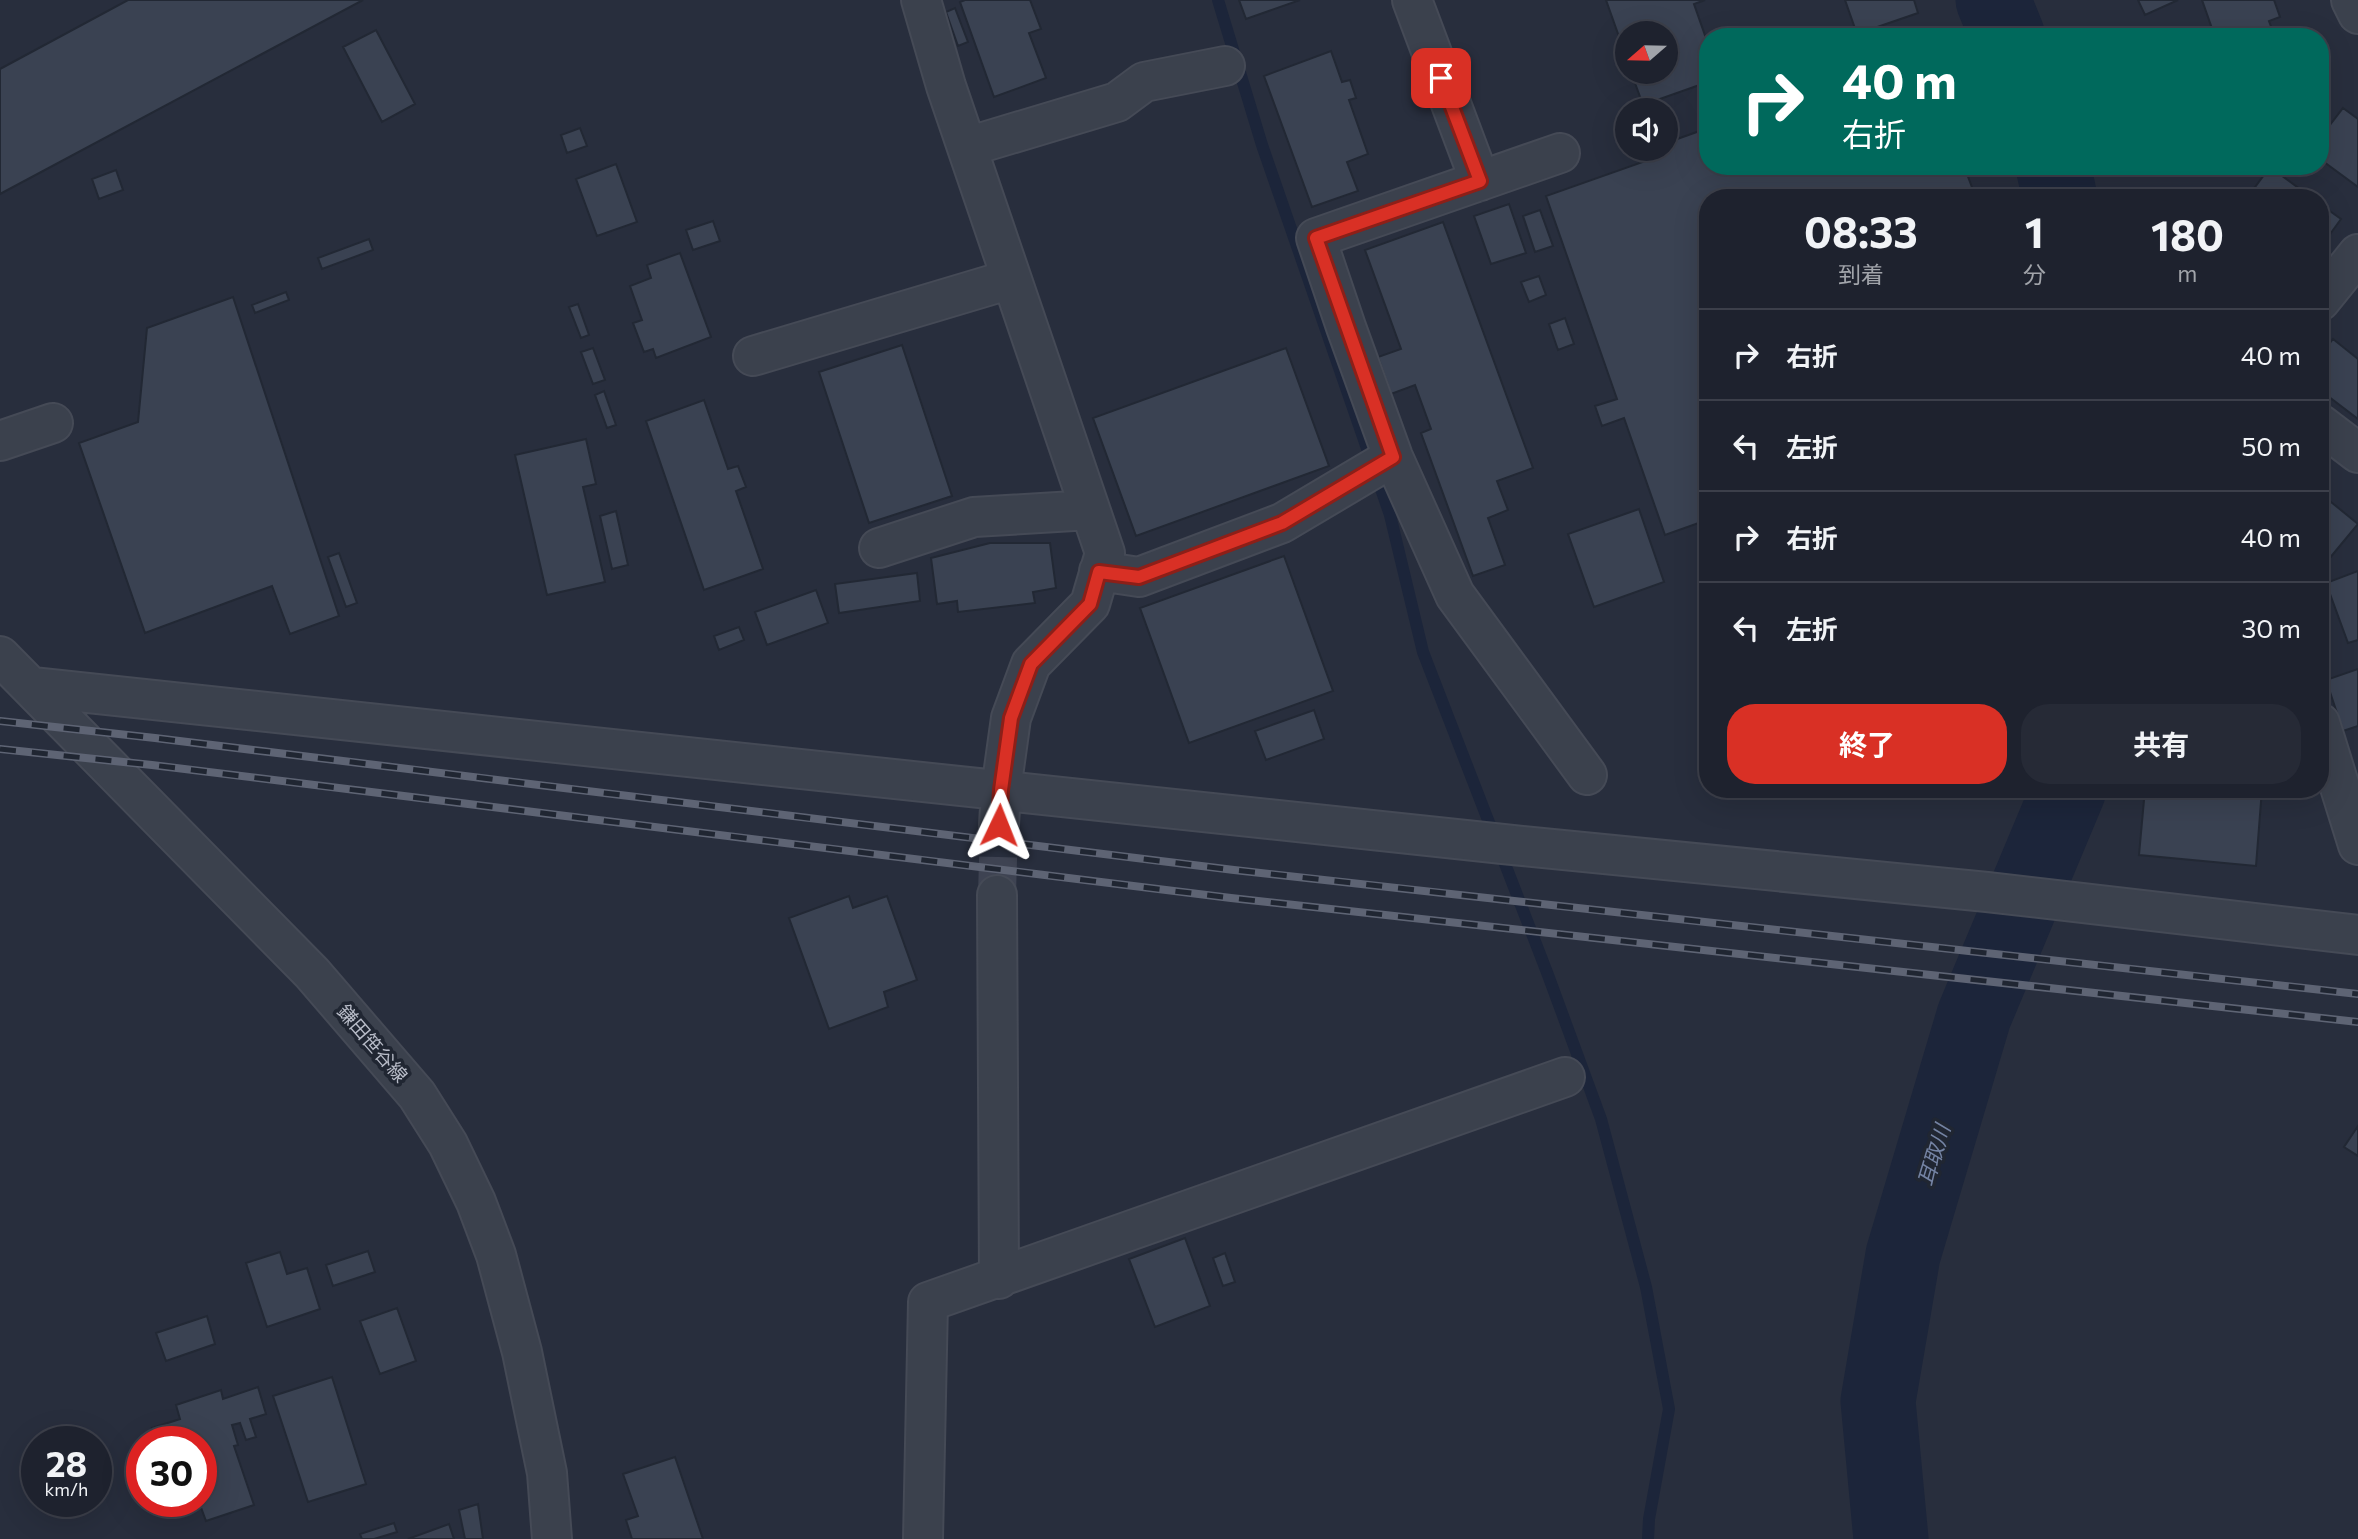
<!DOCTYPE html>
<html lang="ja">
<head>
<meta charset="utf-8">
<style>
  body { margin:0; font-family:Commissioner,"Noto Sans JP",sans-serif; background:#262a36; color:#f1f3f6; height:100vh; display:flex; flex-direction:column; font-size:26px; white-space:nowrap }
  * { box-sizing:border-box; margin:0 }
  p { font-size:23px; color:#a1a4aa }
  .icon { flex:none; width:38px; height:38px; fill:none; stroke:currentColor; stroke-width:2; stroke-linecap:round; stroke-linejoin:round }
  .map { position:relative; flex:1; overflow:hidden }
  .details { position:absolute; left:1699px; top:189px; width:630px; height:609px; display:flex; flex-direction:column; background:#1e222e; border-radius:28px; box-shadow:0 7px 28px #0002,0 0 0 2px #3c3f4a }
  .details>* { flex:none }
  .hud { position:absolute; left:1699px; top:28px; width:630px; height:147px; border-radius:28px; box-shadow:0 7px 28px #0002,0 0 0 2px #3c3f4a; background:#00695c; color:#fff; overflow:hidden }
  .needle { width:46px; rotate:250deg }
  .controls { position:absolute; left:1615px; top:21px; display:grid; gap:14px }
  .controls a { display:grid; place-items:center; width:63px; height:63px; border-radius:50%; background:#1e222e; box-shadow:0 7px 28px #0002,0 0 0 2px #3c3f4a; font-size:35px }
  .speed { position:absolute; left:21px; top:1426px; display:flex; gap:14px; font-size:35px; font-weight:700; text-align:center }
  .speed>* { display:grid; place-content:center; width:91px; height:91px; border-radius:50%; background:#1e222e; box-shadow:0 7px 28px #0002,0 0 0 2px #3c3f4a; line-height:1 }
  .speed small { font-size:18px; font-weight:400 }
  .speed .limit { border:10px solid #d22; background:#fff; color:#111 }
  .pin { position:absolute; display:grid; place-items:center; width:60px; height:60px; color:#fff; margin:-30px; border-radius:14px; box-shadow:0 4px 10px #0006 }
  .me { position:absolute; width:77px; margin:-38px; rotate:2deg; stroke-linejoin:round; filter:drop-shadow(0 0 5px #0008) }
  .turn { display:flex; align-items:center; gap:24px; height:147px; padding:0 28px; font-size:32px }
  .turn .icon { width:91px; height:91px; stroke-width:2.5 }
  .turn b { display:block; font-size:49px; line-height:60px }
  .eta { display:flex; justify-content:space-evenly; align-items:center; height:119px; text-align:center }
  .eta b { font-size:42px; font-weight:700; line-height:49px }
  .button { display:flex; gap:14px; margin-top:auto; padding:14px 28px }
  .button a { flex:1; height:80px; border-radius:28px; background:#d93025; color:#fff; font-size:28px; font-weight:700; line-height:80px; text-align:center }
  .button a+a { background:#262a36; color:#f1f3f6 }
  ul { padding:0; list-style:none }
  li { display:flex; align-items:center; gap:21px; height:91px; padding:0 28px; border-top:2px solid #3c3f4a }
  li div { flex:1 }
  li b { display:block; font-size:26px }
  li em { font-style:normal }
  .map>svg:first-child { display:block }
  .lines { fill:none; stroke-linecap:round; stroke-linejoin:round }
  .stream { stroke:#1c253a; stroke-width:12 }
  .river { stroke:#1c253a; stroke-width:75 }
  .building { fill:#3a4252; stroke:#222834; stroke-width:2 }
  .minor-tunnel { stroke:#3e4352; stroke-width:38; stroke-dasharray:38 19; stroke-linecap:butt }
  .minor-casing { stroke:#454a56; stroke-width:42 }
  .minor { stroke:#3b414d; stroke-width:38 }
  .rail-casing { stroke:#5e6474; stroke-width:8 }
  .rail { stroke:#202632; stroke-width:5; stroke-dasharray:16; stroke-linecap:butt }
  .route-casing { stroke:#8d1f18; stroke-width:18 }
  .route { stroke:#d93025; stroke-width:12 }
  .labels { text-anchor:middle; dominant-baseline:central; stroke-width:7; stroke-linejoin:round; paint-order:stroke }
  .street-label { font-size:19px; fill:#b8bcc8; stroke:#202632 }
  .water-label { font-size:21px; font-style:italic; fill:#7483a3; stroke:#202632 }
</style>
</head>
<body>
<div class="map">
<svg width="2358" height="1539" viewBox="0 0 2358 1539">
  <rect width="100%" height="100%" fill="#282e3d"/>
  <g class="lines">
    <!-- stream -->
    <path class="stream" d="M1218,0L1262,145L1390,515L1423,652L1548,975L1601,1119L1646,1287L1669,1409L1649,1519L1648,1539"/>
    <!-- river -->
    <path class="river" d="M1993,0L2008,37
      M2053,166L2060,198
      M1891,1539L1878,1401L1903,1255L1974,1016L2069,789"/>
  </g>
  <!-- building -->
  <path class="building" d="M128,0H363L0,194V69Z
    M965,0H1030L1041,29L1029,33L1046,78L994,97L960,2Z
    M1239,0H1300L1246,19Z
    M1606,0H1705L1694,4L1708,44V82L1643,105L1631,72H1666V33H1628V62Z
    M1845,0H1914L1918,13L1857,34Z
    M2138,0H2178L2145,15Z
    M2202,0H2274L2280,17L2269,21L2275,37H2215Z
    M955,8L968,42L958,46L946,12Z
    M376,30L415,104L382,122L343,47Z
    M1331,51L1342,82L1350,80L1356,98L1349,100L1368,154L1347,162L1358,191L1312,207L1264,76Z
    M2343,108L2358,119V187L2320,159V138Z
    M580,128L587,146L567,153L561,135Z
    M1708,128V166H1964L1976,198H1708V522L1707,520L1665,535L1624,418L1602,426L1595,406L1617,399L1546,196L1657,157L1654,149H1666V143Z
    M616,164L637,222L597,236L576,179Z
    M2270,167L2312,198H2247Z
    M116,170L123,190L99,199L92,179Z
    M1509,204L1526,253L1491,264L1474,216Z
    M2320,204L2341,219L2320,248Z
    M1540,210L1553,246L1535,252L1523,216Z
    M713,221L720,241L693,250L686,230Z
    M1443,222L1533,468L1497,481L1508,510L1488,518L1505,565L1473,576L1421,433L1431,429L1415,385L1391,394L1378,357L1401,349L1365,250Z
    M369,239L373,250L322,269L318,258Z
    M680,253L711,337L656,358L653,349L644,352L633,323L642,320L630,286L651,278L647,265Z
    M1539,276L1546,295L1529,302L1521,282Z
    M286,292L289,300L255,313L252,305Z
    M233,297L339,616L290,634L272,586L145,633L79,443L138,422L147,328Z
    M578,304L589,335L581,338L569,307Z
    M1565,318L1574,344L1558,350L1549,324Z
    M2333,339L2358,359V419L2320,390V356Z
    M902,345L952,496L869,523L819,372Z
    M593,348L605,380L593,384L581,352Z
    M1286,348L1329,466L1136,536L1093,418Z
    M604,391L616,425L607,428L595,395Z
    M704,400L728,469L738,466L746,487L736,491L763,569L704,590L646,421Z
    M586,439L596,484L583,487L605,582L547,595L515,455Z
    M2320,493L2358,524L2329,559L2320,552Z
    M1639,509L1664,582L1594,607L1568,534Z
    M616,511L628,565L612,569L600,516Z
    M990,543H1050L1056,588L1033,592L1035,603L958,612L957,601L937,604L931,558Z
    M339,553L357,603L346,607L328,557Z
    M1284,556L1333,691L1189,743L1140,608Z
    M2358,571V640L2348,643L2326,583Z
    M917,573L920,601L839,613L835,584Z
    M816,590L828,623L767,645L755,612Z
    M739,627L744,640L719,650L714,636Z
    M2358,669V726L2343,731L2326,680Z
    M1314,710L1324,739L1266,760L1255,731Z
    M2145,789H2262L2256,866L2139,855Z
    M849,896L853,908L887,896L917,980L884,992L888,1007L829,1029L789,918Z
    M2358,1126V1156L2344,1147Z
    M1185,1238L1210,1306L1155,1327L1129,1259Z
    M368,1251L375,1272L333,1286L326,1265Z
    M280,1252L287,1274L307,1268L320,1309L267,1327L246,1263Z
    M1225,1253L1235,1282L1223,1286L1213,1258Z
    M397,1308L416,1361L380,1374L360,1321Z
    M207,1316L215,1344L166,1361L156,1333Z
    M332,1377L366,1484L308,1502L273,1396Z
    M258,1387L266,1414L250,1419L256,1437L246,1440L240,1423L232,1425L238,1445L234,1446L254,1505L206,1521L199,1502H201V1442H156L152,1428L180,1419L176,1405L221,1390L223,1399Z
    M675,1457L703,1539H632L626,1520L638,1516L623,1474Z
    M478,1504L483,1539H465L459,1510Z
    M394,1523L397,1532L374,1539H362L360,1534Z
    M449,1524L454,1539H408Z"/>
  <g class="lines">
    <!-- minor-tunnel -->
    <path class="minor-tunnel" d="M997,895L999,825"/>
    <defs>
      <path id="minor" d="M921,0L946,86L1105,553L1090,604L1031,664L1011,718L1001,790L999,825
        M1412,0L1480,181
        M2351,0L2358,14
        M967,147L1117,102L1144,82L1225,66
        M1560,153L1316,238L1346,327L1393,457L1455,595L1587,775
        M2320,301L2358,254
        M753,356L1011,279
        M2320,424L2358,453
        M0,441L53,423
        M879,548L974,517L1090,510
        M1099,571L1139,577L1282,523L1393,457
        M0,656L312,973L417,1095L448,1144L476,1202L496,1255L522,1352L547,1473L552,1539
        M32,687L1503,844L1987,892L2358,935
        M2320,723L2358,845
        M997,895L999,1279
        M923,1539L928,1302L1565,1077"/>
    </defs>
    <!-- minor casing -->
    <use href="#minor" class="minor-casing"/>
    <!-- minor -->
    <use href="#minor" class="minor"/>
    <defs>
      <path id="rail" d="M0,721L155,738L1234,870L2358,994
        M0,749L152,765L1231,898L2358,1022"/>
    </defs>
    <!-- rail casing -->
    <use href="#rail" class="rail-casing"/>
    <!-- rail -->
    <use href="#rail" class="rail"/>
  </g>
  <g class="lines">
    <defs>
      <path id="route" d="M999,825L1001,790L1011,718L1031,664L1090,604L1099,572L1139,577L1282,523L1393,457L1316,238L1480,181L1441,78"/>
    </defs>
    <!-- route casing -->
    <use href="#route" class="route-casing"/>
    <!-- route -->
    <use href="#route" class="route"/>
  </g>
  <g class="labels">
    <!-- street labels -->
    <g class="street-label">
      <text transform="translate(373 1043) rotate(49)">鎌田笹谷線</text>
    </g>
    <!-- water labels -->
    <g class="water-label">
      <text transform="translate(1933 1155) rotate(-73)">耳取川</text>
    </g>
  </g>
</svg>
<div class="controls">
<a><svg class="needle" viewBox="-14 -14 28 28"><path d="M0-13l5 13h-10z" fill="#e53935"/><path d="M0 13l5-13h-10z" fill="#a1a4aa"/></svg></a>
<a><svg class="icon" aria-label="sound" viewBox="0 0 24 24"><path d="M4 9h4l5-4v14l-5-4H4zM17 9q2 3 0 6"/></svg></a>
</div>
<div class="speed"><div>28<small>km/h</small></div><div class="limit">30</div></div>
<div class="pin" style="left:1441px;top:78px;background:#d93025"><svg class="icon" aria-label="arrive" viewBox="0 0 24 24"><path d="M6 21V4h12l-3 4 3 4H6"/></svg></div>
<svg class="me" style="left:999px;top:825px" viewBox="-20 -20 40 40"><path d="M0-17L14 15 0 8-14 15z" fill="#d93025" stroke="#fff" stroke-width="4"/></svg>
<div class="hud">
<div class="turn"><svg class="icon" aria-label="right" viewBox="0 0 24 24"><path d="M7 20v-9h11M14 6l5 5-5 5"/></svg><div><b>40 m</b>右折</div></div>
</div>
<section class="details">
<div class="eta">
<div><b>08:33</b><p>到着</p></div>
<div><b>1</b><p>分</p></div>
<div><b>180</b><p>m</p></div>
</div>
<ul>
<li><svg class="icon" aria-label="right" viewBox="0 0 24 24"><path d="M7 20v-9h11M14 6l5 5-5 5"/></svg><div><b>右折</b></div><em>40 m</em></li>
<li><svg class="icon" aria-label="left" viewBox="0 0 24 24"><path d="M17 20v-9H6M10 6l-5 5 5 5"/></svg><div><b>左折</b></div><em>50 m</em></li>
<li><svg class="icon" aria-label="right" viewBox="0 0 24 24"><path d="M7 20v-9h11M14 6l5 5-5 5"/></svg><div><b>右折</b></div><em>40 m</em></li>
<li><svg class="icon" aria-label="left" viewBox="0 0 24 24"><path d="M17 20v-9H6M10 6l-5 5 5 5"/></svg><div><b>左折</b></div><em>30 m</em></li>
</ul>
<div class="button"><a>終了</a><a>共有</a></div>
</section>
</div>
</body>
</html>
